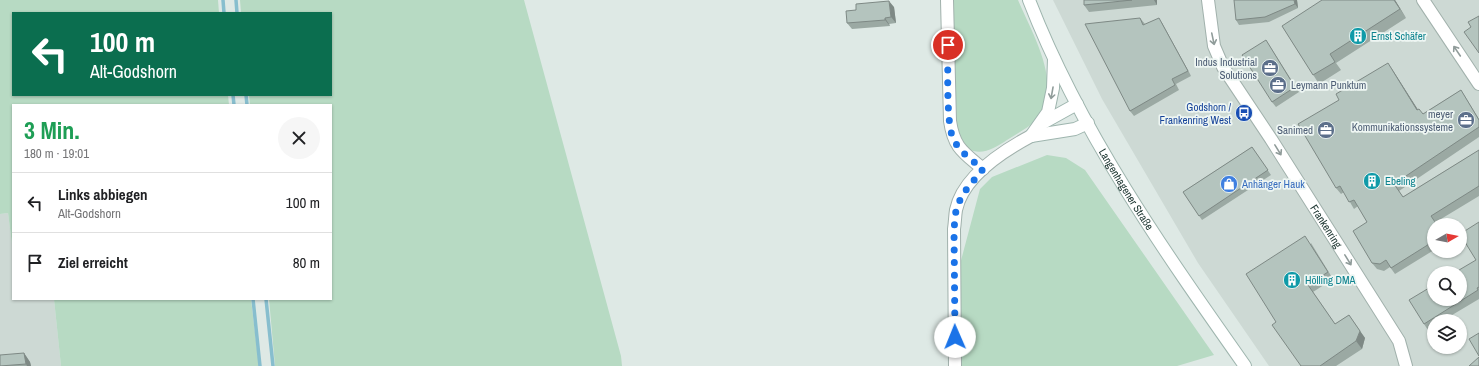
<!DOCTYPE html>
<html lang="de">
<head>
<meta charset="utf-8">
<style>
  body { margin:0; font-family:"Archivo Narrow",sans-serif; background:#f6f6f6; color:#202124; height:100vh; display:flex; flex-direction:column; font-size:15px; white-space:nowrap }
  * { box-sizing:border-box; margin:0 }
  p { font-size:13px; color:#757577 }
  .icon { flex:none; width:22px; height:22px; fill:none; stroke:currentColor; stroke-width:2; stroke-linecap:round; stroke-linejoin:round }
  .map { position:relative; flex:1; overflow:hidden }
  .sheet { position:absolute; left:12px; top:104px; width:320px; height:196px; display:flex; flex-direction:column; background:#fff; border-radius:0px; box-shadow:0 1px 3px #0004 }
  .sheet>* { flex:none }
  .top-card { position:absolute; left:12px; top:12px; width:320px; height:84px; border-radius:0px; box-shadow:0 1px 3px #0004; background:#0b6e4f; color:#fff; overflow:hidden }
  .needle { width:26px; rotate:81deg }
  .buttons { position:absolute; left:1427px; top:218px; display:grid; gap:8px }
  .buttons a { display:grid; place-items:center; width:40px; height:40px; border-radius:50%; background:#fff; box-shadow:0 1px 3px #0004; font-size:20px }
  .pin { position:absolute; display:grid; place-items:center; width:34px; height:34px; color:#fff; margin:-17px; border:2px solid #fff; border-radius:50%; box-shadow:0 1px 4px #0007 }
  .me { position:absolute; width:44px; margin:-22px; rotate:359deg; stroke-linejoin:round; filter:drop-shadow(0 0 3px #0008) }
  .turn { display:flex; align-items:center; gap:14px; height:84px; padding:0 12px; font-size:18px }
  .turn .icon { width:52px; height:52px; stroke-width:2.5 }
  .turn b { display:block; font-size:28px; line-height:34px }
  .round { display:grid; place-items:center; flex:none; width:42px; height:42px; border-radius:21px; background:#f6f6f6 }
  .head { display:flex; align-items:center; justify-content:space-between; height:68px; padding:0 12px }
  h1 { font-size:24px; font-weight:700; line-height:30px; color:#1e9e55 }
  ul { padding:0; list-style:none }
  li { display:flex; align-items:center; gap:12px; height:60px; padding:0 12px; border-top:1px solid #e0e0e0 }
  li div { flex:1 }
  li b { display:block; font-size:15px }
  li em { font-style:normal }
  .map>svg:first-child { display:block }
  .built { fill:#cdd9d4; fill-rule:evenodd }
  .green { fill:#b7dac3 }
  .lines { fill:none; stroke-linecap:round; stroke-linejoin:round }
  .stream { stroke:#87bece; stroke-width:3.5 }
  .street-casing { stroke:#a1b1ac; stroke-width:14 }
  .secondary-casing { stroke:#9eb5ae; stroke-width:14 }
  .street { stroke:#fff; stroke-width:12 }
  .secondary { stroke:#fff; stroke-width:12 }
  .wall { fill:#9ba9a3 }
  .shaded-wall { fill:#7e8985 }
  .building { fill:#b4c4be; stroke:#7e8985 }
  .oneway { stroke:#909c9a }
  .route { stroke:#1a73e8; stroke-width:7; stroke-dasharray:0 12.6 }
  .labels { text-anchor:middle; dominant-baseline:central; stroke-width:3.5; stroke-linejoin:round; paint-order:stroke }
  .culture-label { font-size:11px; fill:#0d838f; stroke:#eef6f3; text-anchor:start }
  .service-label { font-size:11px; fill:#4e5e75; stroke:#eef6f3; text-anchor:end }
  .transit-label { font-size:11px; fill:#164399; stroke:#eef6f3; text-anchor:end }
  .shop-label { font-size:11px; fill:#366cbe; stroke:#eef6f3; text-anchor:start }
  .street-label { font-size:11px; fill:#203934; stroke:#eef6f3 }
</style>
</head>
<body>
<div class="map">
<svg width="1479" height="366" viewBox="0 0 1479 366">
  <rect width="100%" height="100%" fill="#dee9e5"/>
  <!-- built -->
  <path class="built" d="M1053,0H1479V366H1269L1198,263L1102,99ZM1434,225H1460V251H1434ZM1434,273H1460V299H1434ZM1434,321H1460V347H1434Z
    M8,213L13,252V299H54L61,366H0V214Z"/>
  <!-- green -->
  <path class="green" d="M0,0H218L219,13H13V95H228L229,105H13V252L8,213L0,214Z
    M240,0H524L621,356L622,366H275L269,299H331V105H250L249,95H331V13H241Z
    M953,0H1018C1031,31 1061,80 1041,114C1034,125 1018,133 1007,140C995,148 982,156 968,149L957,132Z
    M1047,155L1066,158L1085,170L1214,355L1177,366H962L959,268L980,189L992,177Z
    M54,299H251L259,366H61Z"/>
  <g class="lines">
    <!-- stream -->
    <path class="stream" d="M223,0L224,13
      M236,0L237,13
      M233,95L234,105
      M246,95L247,105
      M253,299L260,366
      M266,299L273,366"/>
    <defs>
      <g id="street">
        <path d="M947,0L950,121C954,148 963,152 983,169"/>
        <path id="s1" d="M1208,0L1214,46L1223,67L1271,139L1399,341L1406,366"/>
        <path d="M1423,0L1479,84"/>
        <path d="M955,366L954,229C955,223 955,216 956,210C963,176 1003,151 1031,136"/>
      </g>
      <g id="secondary">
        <path id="s2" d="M1029,0C1080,132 1164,251 1245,366"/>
        <path d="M1041,124L1077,104"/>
        <path d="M1031,136L1048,112L1053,88L1054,59"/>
        <path d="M1031,136L1075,129L1088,123"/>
      </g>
    </defs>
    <!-- street casing -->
    <use href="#street" class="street-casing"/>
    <!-- secondary casing -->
    <use href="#secondary" class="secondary-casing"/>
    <!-- street -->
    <use href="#street" class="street"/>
    <!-- secondary -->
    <use href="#secondary" class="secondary"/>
  </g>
  <!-- wall -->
  <path class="wall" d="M1084,0H1157V5L1089,12L1084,5Z
    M1297,0L1298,8L1269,22L1239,25L1236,20Z
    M1395,0L1406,18L1336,63L1341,70L1319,84L1282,26Z
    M894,7L896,23L889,24L890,26L852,29L847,23Z
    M1140,18L1145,24L1162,23L1191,76L1176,84L1179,90L1134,116L1130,111Z
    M1266,40L1299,92L1276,107L1272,102Z
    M1392,69L1418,110L1423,114L1461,90L1479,119V137L1399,191L1403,197L1479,150V196L1436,222L1437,225H1434V250L1395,274L1390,267L1384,271L1377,269L1372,263L1367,222L1358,206L1354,209L1344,192L1341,194L1336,188Z
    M1252,147L1271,175L1202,220L1183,192Z
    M1479,222V299L1442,321H1434V326L1428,330L1424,324L1476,260Z
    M1311,243L1333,279L1313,292L1335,324L1349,315L1365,338L1362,349L1336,366H1301L1276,322Z
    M24,353L30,362L31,366H0Z"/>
  <!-- shaded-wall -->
  <path class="shaded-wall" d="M1154,0H1157V5Z
    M1294,0H1297L1298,8L1295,4Z
    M1394,0H1395L1406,18Z
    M889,1L894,7L896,23L891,17Z
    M885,18L889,24L890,26L885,20Z
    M1159,18L1162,23L1191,76L1188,71Z
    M1388,63L1392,69L1422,116L1417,110Z
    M1360,331L1365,338L1362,349L1356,341Z
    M24,353L30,362L31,366H27L26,364Z"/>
  <!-- building -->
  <path class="building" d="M1084,0H1132L1084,5Z
    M1234,0H1294L1295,4L1265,17L1236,20Z
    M1322,0H1394L1400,9L1330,54L1335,62L1313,75L1282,26Z
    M889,1L891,17L885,18V20L847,23L846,11L856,10V4Z
    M1479,16V53L1464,32L1471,27L1468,22Z
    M1140,18L1143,25L1159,18L1188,71L1172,79L1175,85L1130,111L1085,24Z
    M1266,40L1295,87L1272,102L1242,55Z
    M1388,63L1417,110L1419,109L1423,114L1461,90L1479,120V127L1394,184L1403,197L1479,150V186L1431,216L1437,225H1434V241L1391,268L1386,260L1380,264L1372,263L1353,231L1367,222L1354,200L1349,202L1340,186L1336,188L1298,124L1339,100L1336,94Z
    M1252,147L1268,170L1199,216L1183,192Z
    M1479,222V287L1477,288L1478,290L1424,324L1409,300L1434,285V299H1460V273H1454L1476,260L1460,234Z
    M1305,236L1328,272L1308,285L1335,324L1349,315L1360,331L1356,341L1320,366H1301L1272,325L1276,322L1246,274Z
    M1479,333V356L1469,339Z
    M24,353L26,364L0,366V355Z
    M1479,357V366H1469Z"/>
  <!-- one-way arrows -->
  <defs><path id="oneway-shaft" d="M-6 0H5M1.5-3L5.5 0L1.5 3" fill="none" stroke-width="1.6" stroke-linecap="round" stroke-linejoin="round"/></defs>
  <g class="oneway">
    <use href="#oneway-shaft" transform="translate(1213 39) rotate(78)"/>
    <use href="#oneway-shaft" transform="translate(1457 51) rotate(-124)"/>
    <use href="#oneway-shaft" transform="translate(1052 93) rotate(100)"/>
    <use href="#oneway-shaft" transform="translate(1278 150) rotate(58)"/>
    <use href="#oneway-shaft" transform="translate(1348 260) rotate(58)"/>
  </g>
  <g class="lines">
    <!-- route -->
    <path class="route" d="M948,45C948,65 946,124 953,138C959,152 972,160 983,169L962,195L956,210L954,229L955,337"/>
  </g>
  <!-- icons -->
  <defs>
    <symbol id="building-disc" viewBox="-11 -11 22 22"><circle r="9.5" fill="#0f9aa8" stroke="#eef6f3"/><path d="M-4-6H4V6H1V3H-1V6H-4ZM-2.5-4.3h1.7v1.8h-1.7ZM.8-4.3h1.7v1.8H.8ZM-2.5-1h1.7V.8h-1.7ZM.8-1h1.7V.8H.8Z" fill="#fff"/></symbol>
    <symbol id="office-disc" viewBox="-11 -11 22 22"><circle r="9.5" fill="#5c6f8a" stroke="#eef6f3"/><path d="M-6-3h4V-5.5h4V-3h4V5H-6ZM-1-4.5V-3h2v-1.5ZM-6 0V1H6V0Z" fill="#fff"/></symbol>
    <symbol id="bus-disc" viewBox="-11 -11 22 22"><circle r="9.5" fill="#1a4fb4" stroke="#eef6f3"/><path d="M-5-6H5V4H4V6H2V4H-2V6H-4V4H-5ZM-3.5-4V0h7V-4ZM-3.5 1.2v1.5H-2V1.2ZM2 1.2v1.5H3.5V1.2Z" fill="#fff"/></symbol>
    <symbol id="shop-disc" viewBox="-11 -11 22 22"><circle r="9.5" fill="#3f7fe0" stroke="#eef6f3"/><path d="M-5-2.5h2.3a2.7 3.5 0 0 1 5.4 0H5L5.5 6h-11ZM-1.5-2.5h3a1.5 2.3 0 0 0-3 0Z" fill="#fff"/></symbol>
  </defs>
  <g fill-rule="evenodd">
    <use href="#building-disc" x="1348" y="26" width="20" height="20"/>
    <use href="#office-disc" x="1260" y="58" width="20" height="20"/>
    <use href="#office-disc" x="1268" y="75" width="20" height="20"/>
    <use href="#bus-disc" x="1234" y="103" width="20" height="20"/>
    <use href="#office-disc" x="1456" y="110" width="20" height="20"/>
    <use href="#office-disc" x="1316" y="120" width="20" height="20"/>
    <use href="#building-disc" x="1362" y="171" width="20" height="20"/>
    <use href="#shop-disc" x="1219" y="174" width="20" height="20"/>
    <use href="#building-disc" x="1282" y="270" width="20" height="20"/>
  </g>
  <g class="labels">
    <!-- culture labels -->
    <g class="culture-label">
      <text x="1371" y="36">Ernst Schäfer</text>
      <text x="1385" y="181">Ebeling</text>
      <text x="1305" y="280">Hölling DMA</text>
    </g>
    <!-- service labels -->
    <g class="service-label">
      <text x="1257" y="62">Indus Industrial<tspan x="1257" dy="13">Solutions</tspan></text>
      <text x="1291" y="85" text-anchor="start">Leymann Punktum</text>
      <text x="1453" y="114">meyer<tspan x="1453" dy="13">Kommunikationssysteme</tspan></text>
      <text x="1313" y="130">Sanimed</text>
    </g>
    <!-- transit labels -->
    <g class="transit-label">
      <text x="1231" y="107">Godshorn /<tspan x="1231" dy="13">Frankenring West</tspan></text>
    </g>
    <!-- shop labels -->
    <g class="shop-label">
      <text x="1242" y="184">Anhänger Hauk</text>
    </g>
    <!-- street labels -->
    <g class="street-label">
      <text stroke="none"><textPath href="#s2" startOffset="213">Langenhagener Straße</textPath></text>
      <text stroke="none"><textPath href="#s1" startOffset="259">Frankenring</textPath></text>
    </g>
  </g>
</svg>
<div class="buttons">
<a><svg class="needle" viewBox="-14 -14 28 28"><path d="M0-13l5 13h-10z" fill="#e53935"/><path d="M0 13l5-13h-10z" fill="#757577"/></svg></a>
<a><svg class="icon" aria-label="search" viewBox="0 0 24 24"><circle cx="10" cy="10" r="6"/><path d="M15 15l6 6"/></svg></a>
<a><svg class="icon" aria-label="layers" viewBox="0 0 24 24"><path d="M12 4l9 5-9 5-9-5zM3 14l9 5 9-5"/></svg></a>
</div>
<div class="pin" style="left:948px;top:45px;background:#d93025"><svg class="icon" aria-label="arrive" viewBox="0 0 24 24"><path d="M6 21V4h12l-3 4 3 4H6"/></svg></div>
<svg class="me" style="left:955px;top:337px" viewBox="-20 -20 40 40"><circle r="19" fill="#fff"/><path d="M0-13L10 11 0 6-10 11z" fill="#1a73e8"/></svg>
<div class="top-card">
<div class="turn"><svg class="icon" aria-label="left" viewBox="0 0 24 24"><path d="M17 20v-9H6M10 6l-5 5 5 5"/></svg><div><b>100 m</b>Alt-Godshorn</div></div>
</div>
<section class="sheet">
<div class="head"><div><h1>3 Min.</h1><p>180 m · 19:01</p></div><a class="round"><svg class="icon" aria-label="close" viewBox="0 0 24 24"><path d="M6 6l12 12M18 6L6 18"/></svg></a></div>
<ul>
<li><svg class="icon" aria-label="left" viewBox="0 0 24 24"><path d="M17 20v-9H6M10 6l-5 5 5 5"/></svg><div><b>Links abbiegen</b><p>Alt-Godshorn</p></div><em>100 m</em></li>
<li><svg class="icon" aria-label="arrive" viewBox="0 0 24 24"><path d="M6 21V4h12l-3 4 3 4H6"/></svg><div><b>Ziel erreicht</b></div><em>80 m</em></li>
</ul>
</section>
</div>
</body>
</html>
